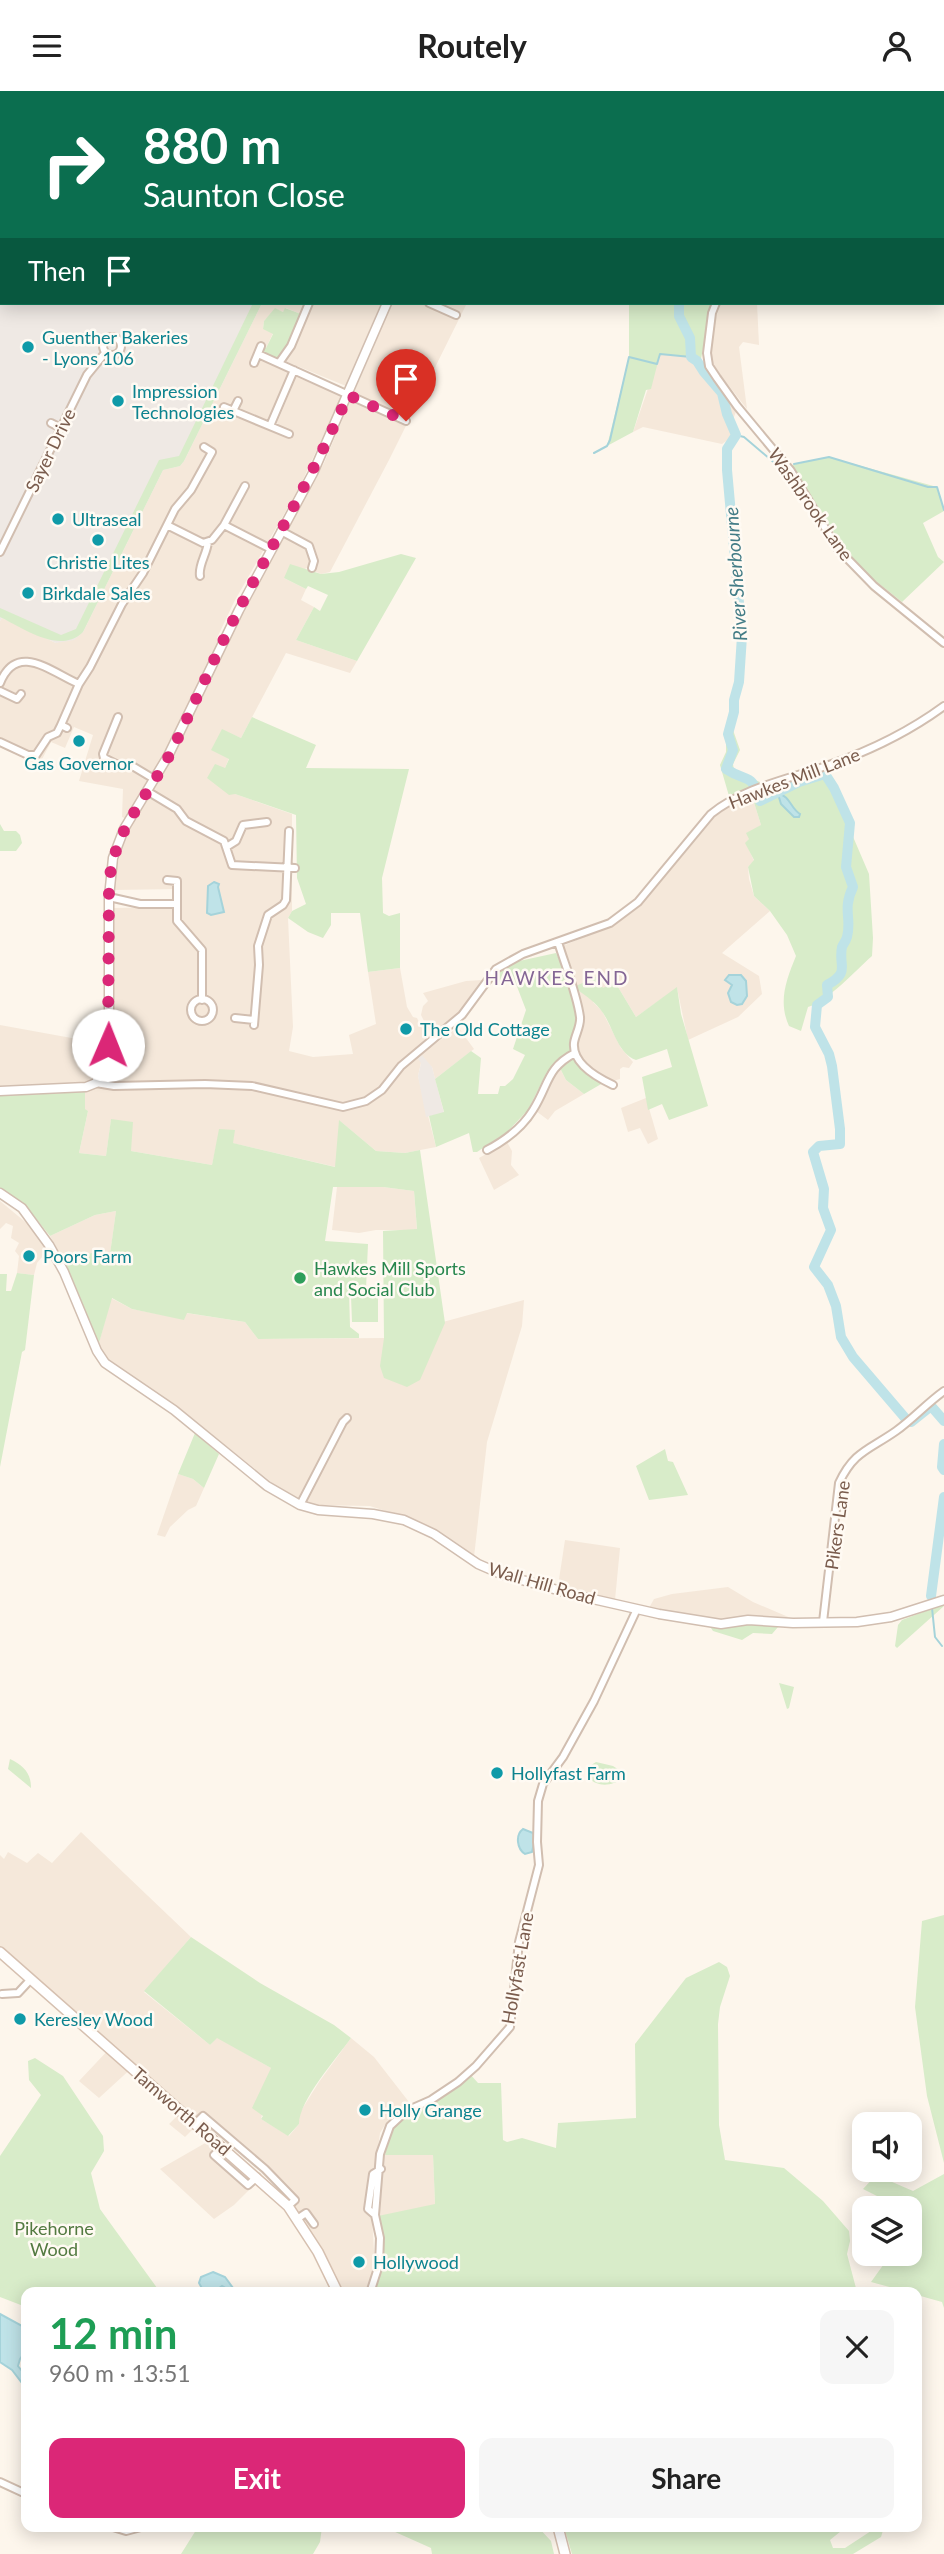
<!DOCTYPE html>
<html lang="en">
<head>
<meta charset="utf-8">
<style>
  body { margin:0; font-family:Lato,sans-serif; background:#f6f6f6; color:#222; height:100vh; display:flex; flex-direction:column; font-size:26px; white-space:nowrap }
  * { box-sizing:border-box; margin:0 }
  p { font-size:23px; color:#767676 }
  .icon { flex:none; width:38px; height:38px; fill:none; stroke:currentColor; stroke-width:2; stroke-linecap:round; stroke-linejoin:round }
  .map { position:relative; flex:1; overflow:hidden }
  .drawer { position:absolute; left:21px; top:2196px; width:901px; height:245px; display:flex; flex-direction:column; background:#fff; border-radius:14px; box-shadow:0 4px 18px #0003 }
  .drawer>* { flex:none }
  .top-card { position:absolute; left:0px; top:0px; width:945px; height:214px; box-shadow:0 4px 18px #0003; background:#0b6e4f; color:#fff; overflow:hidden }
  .fabs { position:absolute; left:852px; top:2021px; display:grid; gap:14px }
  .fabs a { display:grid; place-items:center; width:70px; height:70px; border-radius:14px; background:#fff; box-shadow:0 4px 18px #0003; font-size:35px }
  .pin { position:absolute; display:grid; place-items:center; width:60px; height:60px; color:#fff; margin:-72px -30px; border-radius:50% 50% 50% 0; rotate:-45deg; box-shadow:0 0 7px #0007 }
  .pin .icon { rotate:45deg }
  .me { position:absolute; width:77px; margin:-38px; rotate:1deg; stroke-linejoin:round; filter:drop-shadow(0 0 5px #0008) }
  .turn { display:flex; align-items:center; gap:24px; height:147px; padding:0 28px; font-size:32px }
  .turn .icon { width:91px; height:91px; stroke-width:2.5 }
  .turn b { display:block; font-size:49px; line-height:60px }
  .then { display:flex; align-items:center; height:66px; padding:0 28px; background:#0003; gap:14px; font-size:26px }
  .round { display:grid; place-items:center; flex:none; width:74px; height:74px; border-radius:14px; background:#f6f6f6 }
  .overview { display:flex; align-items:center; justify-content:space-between; height:119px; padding:0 28px }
  h1 { font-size:42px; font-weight:700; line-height:52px; color:#1e9e55 }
  .cta { display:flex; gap:14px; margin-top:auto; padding:14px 28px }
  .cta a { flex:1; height:80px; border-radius:14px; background:#db2777; color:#fff; font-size:28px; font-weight:700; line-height:80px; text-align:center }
  .cta a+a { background:#f6f6f6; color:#222 }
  header { display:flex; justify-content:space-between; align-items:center; height:91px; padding:0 28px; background:#fff; font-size:32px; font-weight:700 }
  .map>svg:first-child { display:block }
  .residential { fill:#f5e8da }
  .industrial { fill:#efe9e4 }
  .green { fill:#d8ecc9 }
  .water { fill:#bfe3e8; stroke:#a5d3da; stroke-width:2 }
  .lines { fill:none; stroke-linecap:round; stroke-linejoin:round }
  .stream { stroke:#a5d3da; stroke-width:2 }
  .river { stroke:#bfe3e8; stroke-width:10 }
  .minor-casing { stroke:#d1beb0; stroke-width:10 }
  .tertiary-casing { stroke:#d1beb0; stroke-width:11 }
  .secondary-casing { stroke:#d6c0b0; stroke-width:12 }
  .minor { stroke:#fff; stroke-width:6 }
  .tertiary { stroke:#fff; stroke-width:8 }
  .secondary { stroke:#fff; stroke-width:9 }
  .route { stroke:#db2777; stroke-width:12; stroke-dasharray:0 21.6 }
  .culture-dot { fill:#0f9aa8; stroke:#fffaf3; stroke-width:2.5 }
  .leisure-dot { fill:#2e9e5b; stroke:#fffaf3; stroke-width:2.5 }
  .labels { text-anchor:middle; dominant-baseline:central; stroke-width:5; stroke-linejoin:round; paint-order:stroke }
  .culture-label { font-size:18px; fill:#0d838f; stroke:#fffaf3; text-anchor:start }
  .street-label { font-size:18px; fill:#7a5c4d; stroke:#fffaf3 }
  .leisure-label { font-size:18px; fill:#27864d; stroke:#fffaf3; text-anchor:start }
  .park-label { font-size:18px; fill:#537a41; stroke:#fffaf3 }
  .water-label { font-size:19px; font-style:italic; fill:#437c86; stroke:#fffaf3 }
  .neighbourhood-label { font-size:19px; letter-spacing:2px; fill:#846695; stroke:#fffaf3 }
</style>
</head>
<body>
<header><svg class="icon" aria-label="menu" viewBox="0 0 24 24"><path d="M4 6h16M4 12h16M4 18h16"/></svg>Routely<svg class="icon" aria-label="person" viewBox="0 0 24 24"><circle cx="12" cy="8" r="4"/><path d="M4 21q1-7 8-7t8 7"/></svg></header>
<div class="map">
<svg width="944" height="2463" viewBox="0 0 944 2463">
  <rect width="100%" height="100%" fill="#fdf6ec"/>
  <!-- residential -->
  <path class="residential" d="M356,0H629L355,2Z
    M262,212H306L301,223L286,217L283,221L276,218L264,230L263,237L273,242L266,257L259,254L257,271L261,269L288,280V283L268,329L241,320L238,316L232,315L223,318L290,347L292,341L279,335L277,332L296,286L336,302L341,306L300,395L234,511L217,547L226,551L324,372L392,212H467L389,369L330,481L321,483L307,477L284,487L306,498L301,509L314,516L296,549L357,570L350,582L286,562L241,647L222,639L229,667L225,677L235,703L292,723V820L288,827L293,936L289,960L313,966L353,963L349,944L376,933L368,881L400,877L407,916L413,926L417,927L431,956L458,936L474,958L435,988L432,976L421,972L418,985L436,1056L405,1062L376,1060L340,1030L336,1076L232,1052L220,1038L212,1074L131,1060L111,1029L106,1065L79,1062L88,1020L85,1019V992L0,995V934L88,950L103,956L112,955V817L179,816V798L113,799L116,778L125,748L133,731L122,726L123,698L79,690L93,644L74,636L65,657L51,651L39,674L0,656V530L2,527L56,552L83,541L163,379L180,375L184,370Z
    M314,212L326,214L328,212H381L346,295L285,270Z
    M721,212H757L759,254L743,251L739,256L747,318L711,272L709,262L711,241Z
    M660,263H678L697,270L703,282L736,321L733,328L738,342L722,353L643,336L633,341Z
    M752,705L761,734L746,752L754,770L748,776L749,788L754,805L770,820L722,862L759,885L762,903L738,926L688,949L677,897L636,926L615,891L603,898L597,885L593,911L602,920L621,957L633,971L629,977L623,976L620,978V988L613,990L601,986L579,967L576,954L581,934L563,855L616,832L638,817L716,725L730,715Z
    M482,889L460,921L431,944L421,924L423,915L428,910L423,902L466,890Z
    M560,977L566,989L584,1003L555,1020L548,1029L536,1020L554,983Z
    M646,1007L658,1048L648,1053L640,1037L628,1041L621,1017Z
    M507,1051L512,1060L511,1074L519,1084L494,1099L479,1067Z
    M337,1096H383L414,1100L417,1139H376L359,1142L332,1139Z
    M0,1110L29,1134L47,1160L37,1172L34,1184L17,1182L19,1165L15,1160L19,1152L11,1147L13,1135L6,1132L0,1138Z
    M116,1120L110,1164L91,1162L66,1173L50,1145L95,1124Z
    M111,1207L132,1218L184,1228L186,1222L245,1231L258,1248L384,1247L524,1209L522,1235L487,1351L474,1466L420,1431L370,1415L312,1414L280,1398L176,1315L110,1271L103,1263L99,1252Z
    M178,1383L193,1388L204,1397L196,1415L188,1419L170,1436L165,1446L157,1444Z
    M565,1449L620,1457L615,1509L558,1495Z
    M728,1496L753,1511L793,1528L748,1525L721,1529L664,1522L649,1517L654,1508L672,1503Z
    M81,1741L191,1846L144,1901L210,1954L217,1946L271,1977L261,2028L289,2045L299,2033V2023L319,1991L351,1947L374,1966L409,2011L388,2029L380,2042L377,2064H433L435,2114L372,2127L375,2176L367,2201H342L321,2157L291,2115L296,2109L205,2026L185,2046L169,2033L184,2018L135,1974L99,2007L79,1990L112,1955L0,1856V1764L4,1768L8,1761L27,1772L38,1762L52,1772Z
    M207,2051L216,2058L210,2064L250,2098L234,2114L214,2128L160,2078Z"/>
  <!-- industrial -->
  <path class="industrial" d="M0,0H256L2,2V212H262L184,370L180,375L163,379L83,541L74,549L56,552L2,527L0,530Z
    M422,964L432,976L444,1022L426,1026L418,985L421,972L418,968Z"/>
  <!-- green -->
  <path class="green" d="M245,0H356L244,2Z
    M253,212H262L184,370L180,375L163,379L83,541C60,564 23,537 0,526V517L61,544L76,538L159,369L179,365Z
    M629,212H712L700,273L691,266L660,263L651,298L646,299L633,341L607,355L629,266Z
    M275,217L283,221L285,217L301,223L290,251L279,266L273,268L261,261L263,256L266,257L273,243L263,238L264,230Z
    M829,366L937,396L944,420L923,432L938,466L944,471L902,511L868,484L844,458L792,374Z
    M401,463L416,467L357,570L296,549L314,516L320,520L328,504L308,495L306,498L284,487L290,473L321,483L339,481Z
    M252,626L316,654L306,677L409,678L382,787L383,822L389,825L400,822V877L368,881L360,822H331V834L323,847L308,841L288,827L292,820L306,813L297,787L296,724L235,703L229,704L207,687L215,673L225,677L229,668L211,659L222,638L241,647Z
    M726,638L733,639L740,659L733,673L734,679L762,692L729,705L720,674L726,661Z
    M825,683L846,721L851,741L869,783L873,847L872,865C856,879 827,911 808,916L801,940L789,935C778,911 786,889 796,865L787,844L770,820L754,805L748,776L754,769L745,752L749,748L746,742L761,734L752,705Z
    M0,733L4,740H16L20,744L22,752L16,760H0Z
    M556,862C562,873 577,915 577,927C577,939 569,948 573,961L603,992L584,1003L566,989L560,977L554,983L547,981L528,1019L507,1041L477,1061H473L469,1042L436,1056L429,1025L444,1021L435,988L471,960L481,967L478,1003H498L500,995H505L513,988L525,964L513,958L526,919L516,893L490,890L510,872Z
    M597,885L603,897L615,891L636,926L677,896L681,923L708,1015L669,1029L662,1013L648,1019L642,986L672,976L667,958L636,969C616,962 613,933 600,918C593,909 583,903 574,896Z
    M85,1001V1018L88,1020L79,1062L106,1065L111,1028L133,1031L131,1060L212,1074L219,1038L235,1039L233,1052L335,1076L339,1029L376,1060L405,1062L420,1059L445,1232L420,1289L407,1296L384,1287L380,1275L384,1247L383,1140L417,1138L414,1100L383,1096H333L325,1150L368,1153L366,1198L349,1199L350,1236L359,1243V1247L258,1248L245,1231L187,1222L184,1229L132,1218L112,1207L99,1252L66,1173L91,1162L110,1163L116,1120L95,1124L50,1145L25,1114L0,1097V1005Z
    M17,1182L34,1184L25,1259L22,1261L0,1376V1183H7L6,1200H11Z
    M378,1204V1231H352L351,1205Z
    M195,1342L219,1363L204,1397L193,1388L178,1383Z
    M665,1358L668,1370L673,1371L688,1404L649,1409L636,1375Z
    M944,1513V1515L897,1557L895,1555L898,1534L902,1529Z
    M748,1533L778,1536L772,1543L753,1542L742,1549L713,1540L709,1534L734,1536Z
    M779,1592L794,1596L789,1617L787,1618Z
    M10,1668C24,1675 31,1682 31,1697L8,1678Z
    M596,1671L613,1675L627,1684C615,1695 596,1699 586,1683L588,1676Z
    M944,1824V2072L927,2005L915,1916L922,1830Z
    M191,1846L260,1892L334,1934L351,1947C337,1967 299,2009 299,2033L288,2045L261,2028L263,2025L252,2017L271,1977L217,1947L210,1954L144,1900Z
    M719,1871L727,1876L730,1885L720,1916L718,1933L719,2034L725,2069L784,2077L823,2110L849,2140L850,2150L847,2163L857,2201L374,2202C383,2175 385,2152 378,2125L435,2113L433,2064H385L391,2041L404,2025L427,2014L470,1983L478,1992H501L503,2049L507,2051L522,2047L556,2057L558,2032L636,2027L635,1953L686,1887Z
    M35,1967L63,1985L103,2045L104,2060L91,2082L100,2118L160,2201L26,2202V2216L0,2206V2065L41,2004L29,1989L28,1970Z
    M944,2083V2217L942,2211L917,2204V2202L908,2201L871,2191L891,2163H910V2118L901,2117L863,2098L876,2084L913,2100Z
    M198,2436H322L320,2451L313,2463H181Z
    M384,2436H538L551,2450L554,2463H432L431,2457Z
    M564,2436H846L830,2449L833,2457H845L871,2440V2436H884L881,2446L853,2463H572Z"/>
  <!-- water -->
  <path class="water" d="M778,703C790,704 790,717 800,723L799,726H794L781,713Z
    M214,791L219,793L218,796L224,821L211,824L207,822L208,795Z
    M729,884H741L746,890L747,905L742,913L737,914L731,911L728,902L732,894L725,889Z
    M523,1738L533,1742L535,1747L532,1761L525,1763C517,1758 515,1744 523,1738Z
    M213,2181L225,2186L233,2197L229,2199L222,2195L214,2201H204L199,2192L201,2186Z
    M0,2223L26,2237V2260L20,2268L18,2275L26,2285V2292H22L12,2279L0,2271Z"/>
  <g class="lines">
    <!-- stream -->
    <path class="stream" d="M683,0L684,2
      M825,0L828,2
      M723,2V0
      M943,48L944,47
      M736,344L744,346L784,380
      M594,362L607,355L610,349L629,266L657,273L660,263L691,266
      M794,373L829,366L928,396H937L944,419
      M932,1517L935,1546L942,1555"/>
    <!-- river -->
    <path class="river" d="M638,0L640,2
      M648,2L649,0
      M679,212V225L690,247L691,266L697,270L704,281L722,302L727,323L736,344L727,358V379L742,545L739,591L734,609V621L728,643L733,659L726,678C749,693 750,679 760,710L799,691L825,683L834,697L850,732L846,776L853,796C842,819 852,827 847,846C846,850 843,853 842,856C838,875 851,881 827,894L828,906L817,914L815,936L829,963L832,975L840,1038V1053L819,1055L813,1061L824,1098L823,1117L831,1139L814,1176L828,1194L836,1215L841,1246L853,1266L906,1328
      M911,1331L931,1315L944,1330
      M944,1353L942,1376L944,1379
      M931,1505L944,1406"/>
    <defs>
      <path id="minor" d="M697,0L699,2
        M397,2L398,0
        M595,2V0
        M429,212L456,224
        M716,212L712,222L707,262L709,275L717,287L737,315L791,380L837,457L874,495L944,552
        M103 255a9 9 0 1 1 18 0a9 9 0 1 1-18 0Z
        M258,263L406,330
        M254,272L261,255
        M279,272L291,255L309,212
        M224,316L289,343
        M233,320L238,310
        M51,332L61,337
        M270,335L294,279
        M167,434L203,452L212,449L224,434L271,458
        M224,434L245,395
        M281,440L309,455L314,470L312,477
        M0,461L87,284L105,262
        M200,485C198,474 207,463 208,451
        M0,592C17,550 51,581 79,593L90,576L122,513L143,482L175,418L191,399L212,361L204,356
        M0,600L17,608L21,603
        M118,626L103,663L104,667L116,673L134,676L154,688
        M67,637L61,634L79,593
        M0,651L28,664H36L48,646L57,642L61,634
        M147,700L177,718L186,730L224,750L232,774L295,777
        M228,755L236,750L243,734L267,731
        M109,806L140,813H177V790L167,789
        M177,813V830L202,859V909
        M558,851C565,874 577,903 580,926C581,935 575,944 574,952C572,973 598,987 613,994
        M191 919a11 11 0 1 1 22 0a11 11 0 1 1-22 0Z
        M235,927L254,929
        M254,934L259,874L258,855L268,824L283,814L286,809L289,740
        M96,992L114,995L205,993L252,995L343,1016L366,1010L382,999L401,975L462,924L496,878L523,863L610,832L638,811L711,723C744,696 790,688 829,674C869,660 910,640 944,615
        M487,1059C506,1049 522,1037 533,1019C549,994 546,977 575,962
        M300,1414L343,1331L347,1327
        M823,1531L839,1392C854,1360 869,1359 896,1340C913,1328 927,1312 944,1300
        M2,1903L18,1902L31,1888
        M196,2032L203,2025L265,2078L295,2109L288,2115
        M222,2056L214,2064L248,2094L257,2086
        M375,2124L368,2118L373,2083L381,2078
        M297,2128L306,2122L314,2133
        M370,2202L379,2174L380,2147L375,2124L380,2063L390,2035L406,2020L431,2009L458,1991L476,1975L510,1936L519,1851L539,1774L537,1751L538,1710L543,1693L563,1666L594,1610L637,1518
        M0,2391L26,2403
        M113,2436L126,2440L141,2436"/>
      <path id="tertiary" d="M496,2V0
        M0,1000L86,996L96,992L107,961L109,945V806L113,767L124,738L168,665L239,519L313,382L387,212
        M0,1102L22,1117L49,1154L64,1181L97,1260L105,1272L174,1319L267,1395L300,1414L318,1419L373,1423L404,1429L434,1443L478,1473L501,1483L575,1504L659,1523L721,1533L748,1529L793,1532L857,1531L891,1526L944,1509"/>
      <path id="secondary" d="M0,1861L288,2115L318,2161L338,2202
        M558,2436L565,2463"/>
    </defs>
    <!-- minor casing -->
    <use href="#minor" class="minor-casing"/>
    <!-- tertiary casing -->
    <use href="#tertiary" class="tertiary-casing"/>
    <!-- secondary casing -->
    <use href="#secondary" class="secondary-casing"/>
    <!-- minor -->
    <use href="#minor" class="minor"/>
    <!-- tertiary -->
    <use href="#tertiary" class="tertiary"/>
    <!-- secondary -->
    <use href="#secondary" class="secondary"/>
  </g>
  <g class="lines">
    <!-- route -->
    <path class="route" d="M108,954L109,792C115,737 145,710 170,663C194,615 214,566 239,518C276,447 316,378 348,304L406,330"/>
  </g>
  <!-- markers -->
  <g class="culture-dot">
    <circle cx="28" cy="256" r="7"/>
    <circle cx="118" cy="310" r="7"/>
    <circle cx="58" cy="428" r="7"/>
    <circle cx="98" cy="449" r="7"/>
    <circle cx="28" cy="502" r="7"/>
    <circle cx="79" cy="650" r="7"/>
    <circle cx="406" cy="938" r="7"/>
    <circle cx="29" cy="1165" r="7"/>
    <circle cx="497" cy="1682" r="7"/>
    <circle cx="20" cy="1928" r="7"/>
    <circle cx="365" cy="2019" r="7"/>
    <circle cx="359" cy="2171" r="7"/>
  </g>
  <circle class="leisure-dot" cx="300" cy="1187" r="7"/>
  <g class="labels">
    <!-- culture labels -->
    <g class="culture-label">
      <text x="42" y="246">Guenther Bakeries<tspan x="42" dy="21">- Lyons 106</tspan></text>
      <text x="132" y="300">Impression<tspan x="132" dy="21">Technologies</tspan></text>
      <text x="72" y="428">Ultraseal</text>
      <text x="98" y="471" text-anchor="middle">Christie Lites</text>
      <text x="42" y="502">Birkdale Sales</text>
      <text x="79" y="672" text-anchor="middle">Gas Governor</text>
      <text x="420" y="938">The Old Cottage</text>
      <text x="43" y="1165">Poors Farm</text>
      <text x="511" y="1682">Hollyfast Farm</text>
      <text x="34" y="1928">Keresley Wood</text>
      <text x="379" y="2019">Holly Grange</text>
      <text x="373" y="2171">Hollywood</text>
    </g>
    <!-- street labels -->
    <g class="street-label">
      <text transform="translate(50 359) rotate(-64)">Sayer Drive</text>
      <text transform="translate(811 413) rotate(55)">Washbrook Lane</text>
      <text transform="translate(794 687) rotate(-21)">Hawkes Mill Lane</text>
      <text transform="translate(837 1434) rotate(-82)">Pikers Lane</text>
      <text transform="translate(542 1492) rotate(16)">Wall Hill Road</text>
      <text transform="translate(517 1877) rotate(-80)">Hollyfast Lane</text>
      <text transform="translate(182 2020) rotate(41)">Tamworth Road</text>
    </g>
    <!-- leisure labels -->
    <g class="leisure-label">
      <text x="314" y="1177">Hawkes Mill Sports<tspan x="314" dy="21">and Social Club</tspan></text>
    </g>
    <!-- park labels -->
    <g class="park-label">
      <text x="54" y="2137">Pikehorne<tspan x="54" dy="21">Wood</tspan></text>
    </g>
    <!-- water labels -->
    <g class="water-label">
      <text transform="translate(735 483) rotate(-94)">River Sherbourne</text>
    </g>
    <!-- neighbourhood labels -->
    <g class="neighbourhood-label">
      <text x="557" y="886">HAWKES END</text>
    </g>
  </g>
</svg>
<div class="fabs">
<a><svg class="icon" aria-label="sound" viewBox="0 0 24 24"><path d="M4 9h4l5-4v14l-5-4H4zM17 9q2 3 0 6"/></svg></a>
<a><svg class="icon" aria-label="layers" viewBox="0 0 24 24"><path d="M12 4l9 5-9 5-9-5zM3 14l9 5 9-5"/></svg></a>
</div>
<div class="pin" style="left:406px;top:330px;background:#d93025"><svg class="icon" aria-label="arrive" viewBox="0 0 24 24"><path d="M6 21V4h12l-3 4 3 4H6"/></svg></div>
<svg class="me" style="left:108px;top:954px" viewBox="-20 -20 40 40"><circle r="19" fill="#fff"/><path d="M0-13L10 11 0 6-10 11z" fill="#db2777"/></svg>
<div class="top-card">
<div class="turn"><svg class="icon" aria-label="right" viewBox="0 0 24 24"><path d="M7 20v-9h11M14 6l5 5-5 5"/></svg><div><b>880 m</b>Saunton Close</div></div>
<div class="then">Then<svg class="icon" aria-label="arrive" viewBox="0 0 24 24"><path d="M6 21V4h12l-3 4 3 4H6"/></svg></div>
</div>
<section class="drawer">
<div class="overview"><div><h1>12 min</h1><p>960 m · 13:51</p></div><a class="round"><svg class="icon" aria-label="close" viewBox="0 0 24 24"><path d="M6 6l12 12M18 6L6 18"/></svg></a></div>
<div class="cta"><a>Exit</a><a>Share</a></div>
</section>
</div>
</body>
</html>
